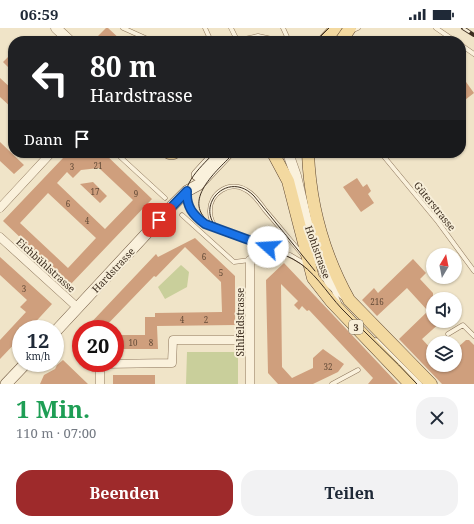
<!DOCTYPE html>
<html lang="de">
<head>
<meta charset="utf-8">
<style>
  body { margin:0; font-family:"Noto Serif",serif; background:#f2f2f3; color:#1f2937; height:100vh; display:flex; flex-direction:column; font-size:15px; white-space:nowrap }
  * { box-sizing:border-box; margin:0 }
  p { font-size:13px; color:#747a83 }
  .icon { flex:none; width:22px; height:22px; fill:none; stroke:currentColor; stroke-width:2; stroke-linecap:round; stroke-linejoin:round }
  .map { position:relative; height:356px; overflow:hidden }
  .drawer { display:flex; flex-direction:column; background:#fff; flex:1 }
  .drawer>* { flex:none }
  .hud { position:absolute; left:8px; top:8px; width:458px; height:122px; border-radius:16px; box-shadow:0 1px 3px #0004; background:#202124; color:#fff; overflow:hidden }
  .needle { width:26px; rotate:10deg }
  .buttons { position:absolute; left:426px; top:220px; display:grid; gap:8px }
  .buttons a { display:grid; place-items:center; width:36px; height:36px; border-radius:50%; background:#fff; box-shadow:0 1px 3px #0004; font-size:20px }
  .speed { position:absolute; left:12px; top:292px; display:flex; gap:8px; font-size:20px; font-weight:700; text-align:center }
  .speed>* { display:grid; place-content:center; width:52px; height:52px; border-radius:50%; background:#fff; box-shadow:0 1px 3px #0004; line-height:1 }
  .speed small { font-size:10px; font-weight:400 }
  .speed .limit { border:6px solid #d22; background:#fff; color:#111 }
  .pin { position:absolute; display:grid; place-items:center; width:34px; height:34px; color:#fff; margin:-17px; border-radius:8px; box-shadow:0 2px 6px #0006 }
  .me { position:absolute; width:44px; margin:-22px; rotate:289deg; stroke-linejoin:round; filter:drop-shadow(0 0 3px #0008) }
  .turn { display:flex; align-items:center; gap:14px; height:84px; padding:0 16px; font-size:18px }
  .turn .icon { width:52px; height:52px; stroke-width:2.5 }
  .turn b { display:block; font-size:28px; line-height:34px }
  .then { display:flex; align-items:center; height:38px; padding:0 16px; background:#0003; gap:8px; font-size:15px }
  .round { display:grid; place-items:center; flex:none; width:42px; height:42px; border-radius:16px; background:#f2f2f3 }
  .head { display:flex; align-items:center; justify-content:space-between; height:68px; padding:0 16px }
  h1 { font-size:24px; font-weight:700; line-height:30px; color:#1e9e55 }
  .button { display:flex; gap:8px; margin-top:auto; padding:8px 16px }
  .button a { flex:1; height:46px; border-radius:16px; background:#9e2a2b; color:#fff; font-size:16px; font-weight:700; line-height:46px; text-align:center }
  .button a+a { background:#f2f2f3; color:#1f2937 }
  .status { display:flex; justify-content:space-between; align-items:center; height:28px; padding:0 20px; background:#fff; direction:ltr }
  .status svg { height:11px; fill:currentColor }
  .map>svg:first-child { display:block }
  .green { fill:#c9cf9b }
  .building { fill:#cf9f7d; fill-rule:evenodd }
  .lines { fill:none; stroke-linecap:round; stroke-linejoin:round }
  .service-casing { stroke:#8d765c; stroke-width:5 }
  .minor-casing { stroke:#8d765c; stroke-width:9 }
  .tertiary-casing { stroke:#8d765c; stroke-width:11 }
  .secondary-casing { stroke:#6f573f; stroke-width:12 }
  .primary-casing { stroke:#5b4430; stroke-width:13 }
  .service { stroke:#faf1dc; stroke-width:4 }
  .minor { stroke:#faf1dc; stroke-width:8 }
  .tertiary { stroke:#faf1dc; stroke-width:10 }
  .secondary { stroke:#faf1dc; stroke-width:11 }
  .primary { stroke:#f3d9a0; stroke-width:12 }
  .tram { stroke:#3d2e20; stroke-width:1 }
  .rail-casing { stroke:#3d2e20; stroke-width:4 }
  .rail { stroke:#f7eed8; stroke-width:2.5; stroke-dasharray:8; stroke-linecap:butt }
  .primary-bridge-casing { stroke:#5b4430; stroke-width:13; stroke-linecap:butt }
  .primary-bridge { stroke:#f3d9a0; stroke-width:12 }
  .route-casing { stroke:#114b97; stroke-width:10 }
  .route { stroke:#1a73e8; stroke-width:7 }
  .labels { text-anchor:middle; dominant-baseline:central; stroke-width:4; stroke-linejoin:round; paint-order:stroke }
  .number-label { font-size:8px; fill:#624a37 }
  .shield { fill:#f7eed8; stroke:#756857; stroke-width:1 }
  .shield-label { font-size:9px; font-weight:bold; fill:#3d2e20 }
  .street-label { font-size:10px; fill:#3d2e20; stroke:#f7eed8 }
</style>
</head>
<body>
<div class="status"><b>06:59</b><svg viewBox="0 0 49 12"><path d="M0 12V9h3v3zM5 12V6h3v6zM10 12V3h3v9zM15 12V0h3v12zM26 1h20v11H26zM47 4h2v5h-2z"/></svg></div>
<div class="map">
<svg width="474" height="356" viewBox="0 0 474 356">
  <rect width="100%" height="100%" fill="#f0e4c8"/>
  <!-- green -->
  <path class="green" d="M181,237L189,244L187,259L165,271L158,259Z
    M187,324H238V356H186Z"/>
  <!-- building -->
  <path class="building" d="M106,0H108L122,13H103L98,8Z
    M13,24V44L3,34Z
    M461,47L474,65L461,75Z
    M0,50L13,62V81L0,69Z
    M0,114L24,137L14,146L0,133Z
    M98,125H104L152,171L70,257L3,193L63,130ZM99,140L133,172L105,201L57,155L67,144L73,150L81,142ZM48,165L96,210L68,240L20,195Z
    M357,150L363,159L367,156L371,163L368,166L374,175L361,184L343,159Z
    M93,154L107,168L100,175L80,156Z
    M195,210L235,248V297L157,298L158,321H115V307H145V289H155V285L222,284L221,254L185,219L156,249L154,248L103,301H85L156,226L158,229Z
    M0,229L52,276L29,301H21V309L0,331V312L26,284L20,279L27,272L0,247Z
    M413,231L426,245L420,251L433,265V293H442L422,311L433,323V337H455V335H457V320L466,312H469L474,317V356H442L399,311L428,283L407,260L377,288L362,272L374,260L378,265Z
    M284,235L301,253L398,356H368L373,350L309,282L307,283L302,278L299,282L294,277L298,273L281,256L282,339L292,350L313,340V330L323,321L344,336L338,344L313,356H278L268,345L266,252Z
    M63,332L88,356H40L44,347L55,341L57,337Z
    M113,347H155V356H113Z"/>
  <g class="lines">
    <defs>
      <path id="service" d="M123,0L152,13
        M205,0L211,13
        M231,0L237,12
        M283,0L289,13
        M436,0L455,13
        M351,3L358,0
        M235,13L258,8L281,13
        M461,17L474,26
        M116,125L165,170
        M381,125L438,194L474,243
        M187,166C187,181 194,188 205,196L290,227L307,237
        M182,187L234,234L250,232
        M217,201C213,196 210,191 210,184C209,165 230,152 246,162C254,166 260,175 265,182C278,197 290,212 303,227
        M333,261L339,275
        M448,306L463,297L474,308
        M376,312L420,356
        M332,356L358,342"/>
      <path id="minor" d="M0,180L51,125
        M0,209L78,280
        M250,232V356
        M100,356V341L104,336L172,335L173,312H250"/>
      <path id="tertiary" d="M56,0L70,13
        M288,125L296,148L306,190L318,230L330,255L349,271"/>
      <path id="secondary" d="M197,147L217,125
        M55,304L172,178L187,163L198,157L228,125
        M6,356L26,335"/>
      <path id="primary" d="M324,13L336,0
        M169,125H174
        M273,125L288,153L313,250L331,273L410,356
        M308,125C310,177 324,227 349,272L431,356"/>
    </defs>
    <!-- service casing -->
    <use href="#service" class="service-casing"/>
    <!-- minor casing -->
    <use href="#minor" class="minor-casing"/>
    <!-- tertiary casing -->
    <use href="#tertiary" class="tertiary-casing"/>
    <!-- secondary casing -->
    <use href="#secondary" class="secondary-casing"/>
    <!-- primary casing -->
    <use href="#primary" class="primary-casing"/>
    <!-- service -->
    <use href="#service" class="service"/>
    <!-- minor -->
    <use href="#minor" class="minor"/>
    <!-- tertiary -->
    <use href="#tertiary" class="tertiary"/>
    <!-- secondary -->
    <use href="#secondary" class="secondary"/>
    <!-- primary -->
    <use href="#primary" class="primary"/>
    <!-- tram -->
    <path class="tram" d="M316,13L329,0
      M343,13L356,0
      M214,125C199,141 176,160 189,184C202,208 268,218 293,231C314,242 326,264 342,281C366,306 393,330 417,356
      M212,196C178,174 218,142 234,125
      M221,203C191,181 227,140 254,168L315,243"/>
    <defs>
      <path id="rail" d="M463,0L474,7"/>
    </defs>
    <!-- rail casing -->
    <use href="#rail" class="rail-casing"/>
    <!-- rail -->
    <use href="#rail" class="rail"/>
    <defs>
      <path id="primary-bridge" d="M341,13L350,0"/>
    </defs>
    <!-- primary-bridge casing -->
    <use href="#primary-bridge" class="primary-bridge-casing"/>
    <!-- primary-bridge -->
    <use href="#primary-bridge" class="primary-bridge"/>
  </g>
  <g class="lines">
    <defs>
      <path id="route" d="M159,192L187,163C186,179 193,187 205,196L268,219"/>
    </defs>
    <!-- route casing -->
    <use href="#route" class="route-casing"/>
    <!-- route -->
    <use href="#route" class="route"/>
  </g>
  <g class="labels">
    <!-- number labels -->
    <g class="number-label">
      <text x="98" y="137">21</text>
      <text x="72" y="138">3</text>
      <text x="95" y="163">17</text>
      <text x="136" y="165">9</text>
      <text x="68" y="175">6</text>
      <text x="87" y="192">4</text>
      <text x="204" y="228">6</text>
      <text x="221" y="244">5</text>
      <text x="24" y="260">3</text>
      <text x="377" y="273">216</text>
      <text x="182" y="291">4</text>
      <text x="206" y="291">2</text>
      <text x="133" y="314">10</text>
      <text x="151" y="314">8</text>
      <text x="328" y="338">32</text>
    </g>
    <!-- shield labels -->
    <rect class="shield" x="349" y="292" width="14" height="14" rx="3"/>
    <g class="shield-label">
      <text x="356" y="299">3</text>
    </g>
    <!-- street labels -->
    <g class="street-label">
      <text transform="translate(435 178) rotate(51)">Güterstrasse</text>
      <text transform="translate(318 224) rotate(70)">Hohlstrasse</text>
      <text transform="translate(46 237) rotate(42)">Eichbühlstrasse</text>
      <text transform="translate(113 242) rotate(-47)">Hardstrasse</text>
      <text transform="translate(240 294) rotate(-90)">Sihlfeldstrasse</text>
    </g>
  </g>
</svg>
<div class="buttons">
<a><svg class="needle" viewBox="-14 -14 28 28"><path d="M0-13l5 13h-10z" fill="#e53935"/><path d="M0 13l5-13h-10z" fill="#747a83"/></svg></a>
<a><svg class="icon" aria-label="sound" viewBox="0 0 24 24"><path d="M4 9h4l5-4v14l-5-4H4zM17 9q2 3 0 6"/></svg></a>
<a><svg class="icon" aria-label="layers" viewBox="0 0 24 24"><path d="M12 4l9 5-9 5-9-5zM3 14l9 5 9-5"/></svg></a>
</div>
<div class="speed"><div>12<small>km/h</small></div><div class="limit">20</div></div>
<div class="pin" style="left:159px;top:192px;background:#d93025"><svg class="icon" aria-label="arrive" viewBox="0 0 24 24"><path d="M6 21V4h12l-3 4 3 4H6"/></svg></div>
<svg class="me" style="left:268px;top:219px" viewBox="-20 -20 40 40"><circle r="19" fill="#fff"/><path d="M0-13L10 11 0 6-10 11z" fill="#1a73e8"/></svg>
<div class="hud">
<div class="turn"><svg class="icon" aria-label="left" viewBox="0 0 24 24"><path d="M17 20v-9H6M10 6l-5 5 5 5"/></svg><div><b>80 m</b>Hardstrasse</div></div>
<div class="then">Dann<svg class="icon" aria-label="arrive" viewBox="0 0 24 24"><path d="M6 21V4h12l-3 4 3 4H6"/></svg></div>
</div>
</div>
<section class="drawer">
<div class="head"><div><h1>1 Min.</h1><p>110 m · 07:00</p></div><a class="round"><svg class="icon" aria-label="close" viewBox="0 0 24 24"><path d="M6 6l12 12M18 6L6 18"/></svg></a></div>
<div class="button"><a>Beenden</a><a>Teilen</a></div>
</section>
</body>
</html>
